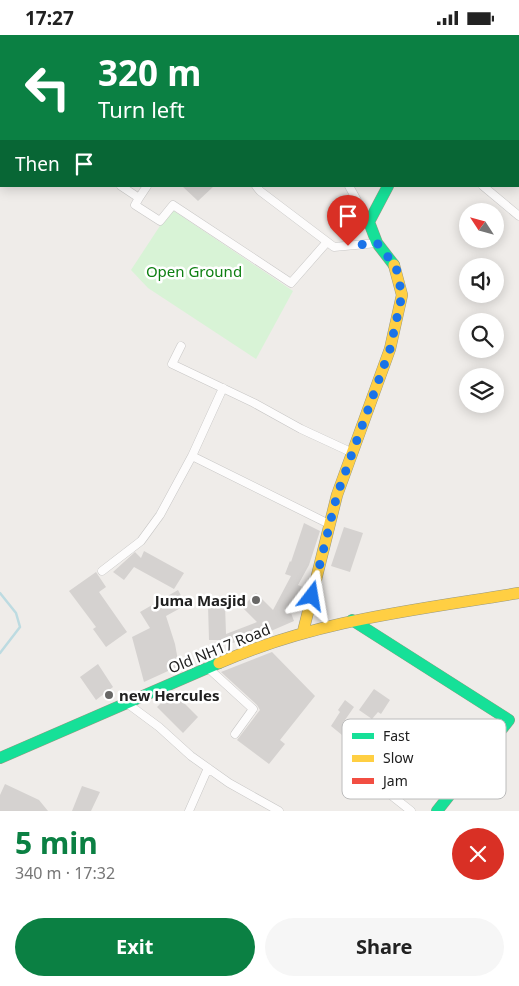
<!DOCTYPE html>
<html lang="en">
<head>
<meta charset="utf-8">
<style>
  body { margin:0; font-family:"Noto Sans",sans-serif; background:#f6f6f6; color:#222; height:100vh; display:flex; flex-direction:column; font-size:19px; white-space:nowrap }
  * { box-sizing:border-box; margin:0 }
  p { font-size:16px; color:#767676 }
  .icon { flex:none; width:28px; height:28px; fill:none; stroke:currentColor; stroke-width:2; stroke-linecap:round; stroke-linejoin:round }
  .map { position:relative; height:776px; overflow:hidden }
  .panel { display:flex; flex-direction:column; background:#fff; flex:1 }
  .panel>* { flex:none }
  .guide { position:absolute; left:0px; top:0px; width:520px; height:152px; box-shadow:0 2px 12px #0003; background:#0b8043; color:#fff; overflow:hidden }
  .needle { width:32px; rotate:306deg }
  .controls { position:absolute; left:459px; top:168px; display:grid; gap:10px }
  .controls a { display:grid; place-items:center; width:45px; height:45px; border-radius:50%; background:#fff; box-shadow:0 2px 12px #0003; font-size:25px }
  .pin { position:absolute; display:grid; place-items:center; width:42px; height:42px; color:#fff; margin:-51px -21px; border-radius:50% 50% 50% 0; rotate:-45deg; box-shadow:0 0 5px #0007 }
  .pin .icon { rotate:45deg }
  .me { position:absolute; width:55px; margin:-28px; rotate:14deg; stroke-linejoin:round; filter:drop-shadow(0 0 4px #0008) }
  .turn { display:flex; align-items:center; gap:18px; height:105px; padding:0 15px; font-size:22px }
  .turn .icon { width:65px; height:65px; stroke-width:2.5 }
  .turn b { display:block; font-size:35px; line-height:42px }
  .then { display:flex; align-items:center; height:48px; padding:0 15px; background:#0003; gap:10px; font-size:19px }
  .round { display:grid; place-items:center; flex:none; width:52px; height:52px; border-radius:26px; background:#f6f6f6 }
  .head { display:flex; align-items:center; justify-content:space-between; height:85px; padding:0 15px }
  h1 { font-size:30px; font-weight:700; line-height:38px; color:#0b8043 }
  .action { display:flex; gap:10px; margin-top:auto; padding:10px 15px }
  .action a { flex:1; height:58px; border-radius:30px; background:#0b8043; color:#fff; font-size:20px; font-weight:700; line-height:58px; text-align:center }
  .action a+a { background:#f6f6f6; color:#222 }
  .status { display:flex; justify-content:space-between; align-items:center; height:35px; padding:0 25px; background:#fff; direction:ltr }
  .status svg { height:14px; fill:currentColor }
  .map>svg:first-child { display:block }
  .park { fill:#d8f3d6 }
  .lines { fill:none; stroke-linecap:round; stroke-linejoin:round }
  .stream { stroke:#bddbe1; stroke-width:2.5 }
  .building { fill:#d5d2d0 }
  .street-casing { stroke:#c7c6c5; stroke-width:9 }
  .fast-casing { stroke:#989880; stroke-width:12 }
  .slow-casing { stroke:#989880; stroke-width:12 }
  .jam-casing { stroke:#989880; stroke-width:12 }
  .street { stroke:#fdfcfc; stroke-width:8 }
  .fast { stroke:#16e098; stroke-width:11 }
  .slow { stroke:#ffcf43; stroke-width:11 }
  .jam { stroke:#f24e42; stroke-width:11 }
  .route { stroke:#1a73e8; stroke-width:9; stroke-dasharray:0 16.2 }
  .poi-dot { fill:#686766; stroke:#fff; stroke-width:2 }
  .labels { text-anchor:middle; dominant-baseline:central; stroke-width:5; stroke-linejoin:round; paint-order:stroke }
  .park-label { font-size:15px; fill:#0d7f11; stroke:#fff }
  .poi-label { font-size:15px; font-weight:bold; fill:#202020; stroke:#fff; text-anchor:end }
  .street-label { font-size:15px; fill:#202020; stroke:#fff }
  .key { fill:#fff; stroke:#bcbcbc; stroke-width:1 }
  .key-label { font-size:14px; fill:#202020 }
</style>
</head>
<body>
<div class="status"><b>17:27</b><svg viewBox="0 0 49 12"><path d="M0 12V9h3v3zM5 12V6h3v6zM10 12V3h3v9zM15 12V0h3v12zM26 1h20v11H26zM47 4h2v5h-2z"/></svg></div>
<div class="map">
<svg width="519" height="776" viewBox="0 0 519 776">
  <rect width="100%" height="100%" fill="#efece9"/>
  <!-- park -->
  <path class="park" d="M171,174L293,256L256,324L148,253L131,235Z"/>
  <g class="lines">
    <!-- stream -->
    <path class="stream" d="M0,558L16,578L20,592L0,618"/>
  </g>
  <!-- building -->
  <path class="building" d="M182,151H214L198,166Z
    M304,488L320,496L309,530L298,550L305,553L291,578L294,586L264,599L263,597L230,609L229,605H209L208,570H225L226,599L257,587L242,572L256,558L273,575L291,541L285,539L290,526L291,527Z
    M344,492L363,498L350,537L331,531Z
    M144,516L184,538L174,554L134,532L124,545L113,537L135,517L141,523Z
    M96,537L106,552L99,557L127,597L106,612L93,594L96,592L69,556Z
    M178,555L186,570L166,581L175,609L179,631L144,647L132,602L150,593L140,577Z
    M272,617L315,661L280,705L285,709L269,729L237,705L260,675L257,670L221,637Z
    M98,629L113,652L96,665L80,642Z
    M374,654L390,665L381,679L378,677L372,684L359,675Z
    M176,660L198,682L183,698L157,672L167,662Z
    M345,665L354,672L345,685L351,689L342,700L331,691L340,677L338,675Z
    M5,749L39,765L48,776H0V760Z
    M82,751L100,757L91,776H72Z"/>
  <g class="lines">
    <defs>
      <path id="street" d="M102,0L104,1
        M435,0L436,1
        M144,1V0
        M248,1V0
        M384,1L385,0
        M0,73L1,74
        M121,151L139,163L147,151
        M256,151L260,156L334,212L377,208
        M349,151L369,187
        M483,151L519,181
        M139,163L135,170L160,186L173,170L291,248L327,207
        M181,311L172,329L254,368L301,394L353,418
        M223,353L192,421L329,489
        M102,536L141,506L160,480L192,421
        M207,632L253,674L235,699
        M128,669L159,692L191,721L229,748L279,776
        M352,729L411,776
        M189,776L208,733"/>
      <path id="fast" d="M388,151L369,187L377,208L394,230
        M352,585L509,685L437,776
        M0,723L219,628"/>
      <path id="slow" d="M303,597L337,460L390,314L402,260L394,230
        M219,628C317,585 415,575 519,558"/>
      <path id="jam" d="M504,1L505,0"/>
    </defs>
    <!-- street casing -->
    <use href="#street" class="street-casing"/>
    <!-- fast casing -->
    <use href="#fast" class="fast-casing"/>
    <!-- slow casing -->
    <use href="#slow" class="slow-casing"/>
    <!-- jam casing -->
    <use href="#jam" class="jam-casing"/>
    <!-- street -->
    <use href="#street" class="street"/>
    <!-- fast -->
    <use href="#fast" class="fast"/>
    <!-- slow -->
    <use href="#slow" class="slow"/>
    <!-- jam -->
    <use href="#jam" class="jam"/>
  </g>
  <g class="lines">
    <!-- route -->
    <path class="route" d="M312,561L337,460L390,314L402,260L396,232L377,208L348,211"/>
  </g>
  <!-- markers -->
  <g class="poi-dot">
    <circle cx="256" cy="565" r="5"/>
    <circle cx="109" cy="660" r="5"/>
  </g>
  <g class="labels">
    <!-- park labels -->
    <g class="park-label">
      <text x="194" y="236">Open Ground</text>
    </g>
    <!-- poi labels -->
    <g class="poi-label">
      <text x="246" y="565">Juma Masjid</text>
      <text x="119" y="660" text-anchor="start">new Hercules</text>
    </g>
    <!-- street labels -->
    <g class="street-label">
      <text transform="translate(219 613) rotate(-22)">Old NH17 Road</text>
    </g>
  </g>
  <!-- legend -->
  <rect x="342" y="684" width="164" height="80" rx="8" class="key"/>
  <rect x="352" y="698" width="22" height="6" fill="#16e098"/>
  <rect x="352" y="720" width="22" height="7" fill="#ffcf43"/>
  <rect x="352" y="743" width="22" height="6" fill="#f24e42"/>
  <g class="key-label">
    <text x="383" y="706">Fast</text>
    <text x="383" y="728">Slow</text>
    <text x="383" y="751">Jam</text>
  </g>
</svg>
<div class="controls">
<a><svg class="needle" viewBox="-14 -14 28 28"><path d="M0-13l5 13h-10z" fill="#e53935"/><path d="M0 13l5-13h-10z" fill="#767676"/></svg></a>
<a><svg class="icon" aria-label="sound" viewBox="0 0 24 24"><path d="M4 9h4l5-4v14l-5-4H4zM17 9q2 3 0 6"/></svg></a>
<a><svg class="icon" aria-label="search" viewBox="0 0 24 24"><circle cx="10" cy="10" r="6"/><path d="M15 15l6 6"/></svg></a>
<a><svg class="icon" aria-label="layers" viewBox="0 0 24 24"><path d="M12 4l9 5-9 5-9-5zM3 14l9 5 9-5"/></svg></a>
</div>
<div class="pin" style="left:348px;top:211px;background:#d93025"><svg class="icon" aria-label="arrive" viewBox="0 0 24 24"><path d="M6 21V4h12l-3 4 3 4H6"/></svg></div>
<svg class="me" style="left:312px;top:561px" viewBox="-20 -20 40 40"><path d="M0-17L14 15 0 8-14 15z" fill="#1a73e8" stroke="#fff" stroke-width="4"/></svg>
<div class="guide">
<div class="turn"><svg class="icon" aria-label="left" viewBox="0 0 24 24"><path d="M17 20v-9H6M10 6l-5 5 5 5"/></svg><div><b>320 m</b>Turn left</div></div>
<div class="then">Then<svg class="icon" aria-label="arrive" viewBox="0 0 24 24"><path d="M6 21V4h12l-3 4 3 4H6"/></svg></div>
</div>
</div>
<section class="panel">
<div class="head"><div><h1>5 min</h1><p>340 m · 17:32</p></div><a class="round" style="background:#d93025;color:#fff"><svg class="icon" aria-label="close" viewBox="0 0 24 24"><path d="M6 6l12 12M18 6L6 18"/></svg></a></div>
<div class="action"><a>Exit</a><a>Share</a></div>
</section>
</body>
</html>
